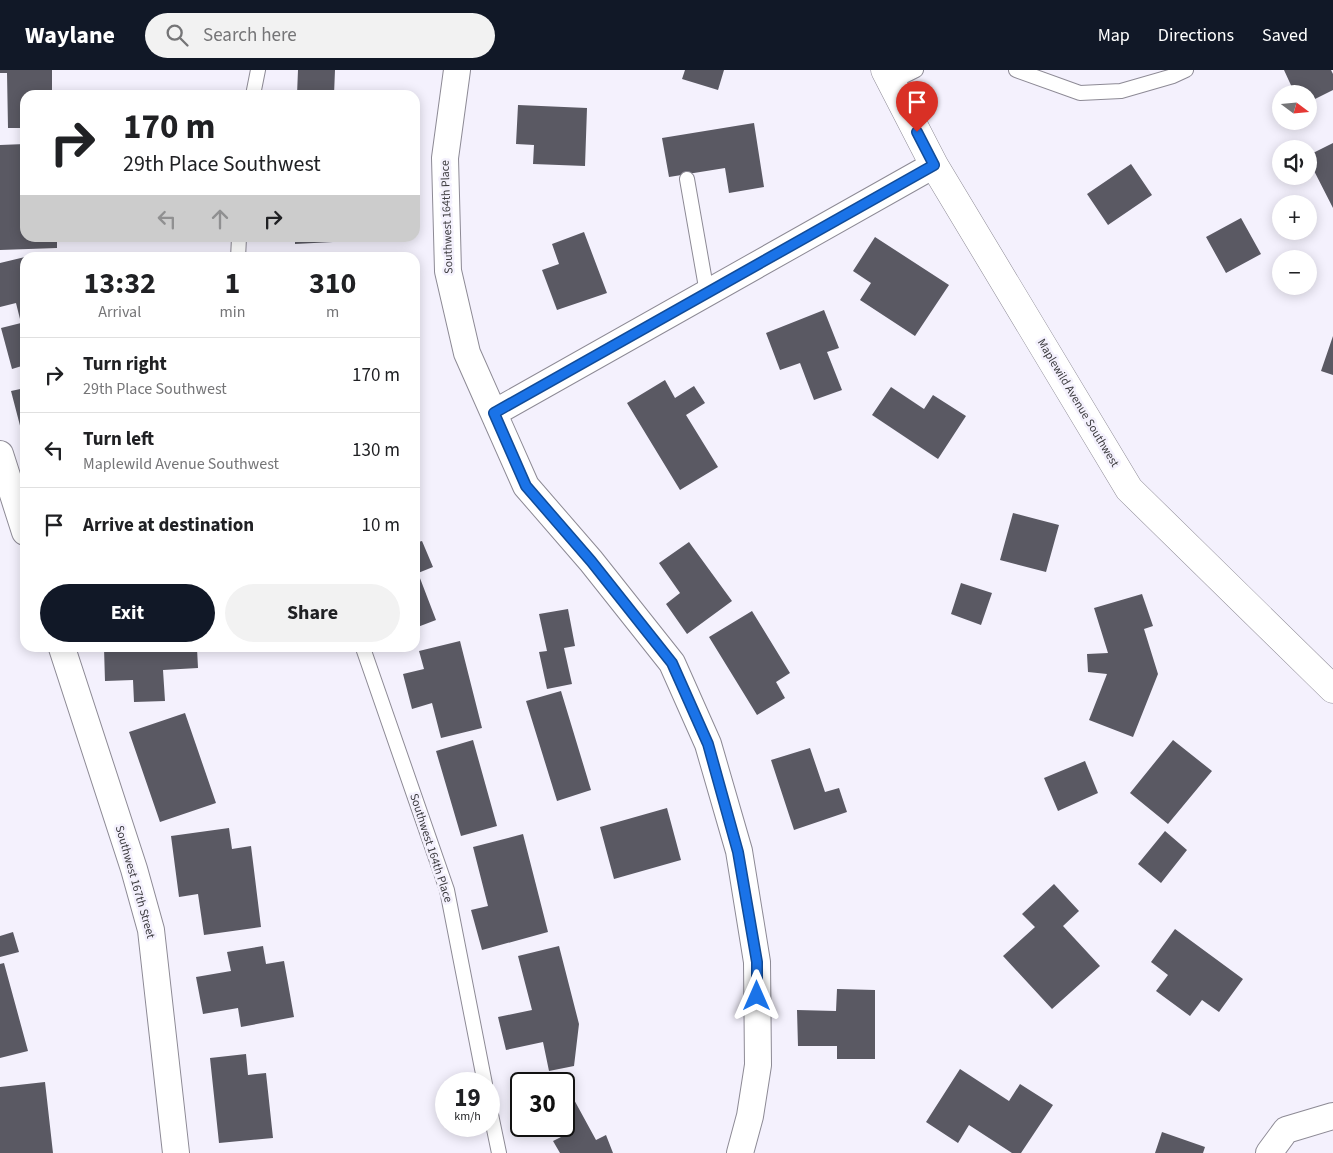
<!DOCTYPE html>
<html lang="en">
<head>
<meta charset="utf-8">
<style>
  body { margin:0; font-family:"Source Sans 3",sans-serif; background:#f2f2f2; color:#202124; height:100vh; display:flex; flex-direction:column; font-size:19px; white-space:nowrap }
  * { box-sizing:border-box; margin:0 }
  p { font-size:16px; color:#757577 }
  .icon { flex:none; width:28px; height:28px; fill:none; stroke:currentColor; stroke-width:2; stroke-linecap:round; stroke-linejoin:round }
  .map { position:relative; flex:1; overflow:hidden }
  .side { position:absolute; left:20px; top:182px; width:400px; height:400px; display:flex; flex-direction:column; background:#fff; border-radius:15px; box-shadow:0 2px 12px #0003 }
  .side>* { flex:none }
  .guide { position:absolute; left:20px; top:20px; width:400px; height:152px; border-radius:15px; box-shadow:0 2px 12px #0003; background:#fff; color:#202124; overflow:hidden }
  .needle { width:32px; rotate:106deg }
  .controls { position:absolute; left:1272px; top:15px; display:grid; gap:10px }
  .controls a { display:grid; place-items:center; width:45px; height:45px; border-radius:50%; background:#fff; box-shadow:0 2px 12px #0003; font-size:25px }
  .speed { position:absolute; left:435px; top:1002px; display:flex; gap:10px; font-size:25px; font-weight:700; text-align:center }
  .speed>* { display:grid; place-content:center; width:65px; height:65px; border-radius:50%; background:#fff; box-shadow:0 2px 12px #0003; line-height:1 }
  .speed small { font-size:12px; font-weight:400 }
  .speed .limit { border:2px solid #111; border-radius:8px; background:#fff; color:#111 }
  .pin { position:absolute; display:grid; place-items:center; width:42px; height:42px; color:#fff; margin:-51px -21px; border-radius:50% 50% 50% 0; rotate:-45deg; box-shadow:0 0 5px #0007 }
  .pin .icon { rotate:45deg }
  .me { position:absolute; width:55px; margin:-28px; rotate:0deg; stroke-linejoin:round; filter:drop-shadow(0 0 4px #0008) }
  .turn { display:flex; align-items:center; gap:18px; height:105px; padding:0 20px; font-size:22px }
  .turn .icon { width:65px; height:65px; stroke-width:2.5 }
  .turn b { display:block; font-size:35px; line-height:42px }
  .lanes { display:flex; align-items:center; height:48px; padding:0 20px; background:#0003; justify-content:center; gap:25px; direction:ltr }
  .lanes .off { opacity:.35 }
  .eta { display:flex; justify-content:space-evenly; align-items:center; height:85px; text-align:center }
  .eta b { font-size:30px; font-weight:700; line-height:35px }
  .button { display:flex; gap:10px; margin-top:auto; padding:10px 20px }
  .button a { flex:1; height:58px; border-radius:30px; background:#111827; color:#fff; font-size:20px; font-weight:700; line-height:58px; text-align:center }
  .button a+a { background:#f2f2f2; color:#202124 }
  ul { padding:0; list-style:none }
  li { display:flex; align-items:center; gap:15px; height:75px; padding:0 20px; border-top:1px solid #e0e0e0 }
  li div { flex:1 }
  li b { display:block; font-size:19px }
  li em { font-style:normal }
  header { display:flex; align-items:center; gap:30px; box-sizing:border-box; height:70px; padding:0 25px; background:#111827; color:#fff }
  header strong { font-size:24px }
  nav { display:flex; gap:28px; margin-inline-start:auto; font-size:18px }
  .search { width:350px; height:45px; background:#f2f2f2; display:flex; align-items:center; gap:12px; box-sizing:border-box; padding:0 18px; border-radius:28px; color:#757577; font-size:19px }
  .map>svg:first-child { display:block }
  .building { fill:#5a5963 }
  .lines { fill:none; stroke-linecap:round; stroke-linejoin:round }
  .service-casing { stroke:#8d8a95; stroke-width:16 }
  .minor-casing { stroke:#8d8a95; stroke-width:28 }
  .tertiary-casing { stroke:#8d8a95; stroke-width:29 }
  .service { stroke:#fff; stroke-width:14 }
  .minor { stroke:#fff; stroke-width:26 }
  .tertiary { stroke:#fff; stroke-width:28 }
  .route-casing { stroke:#114b97; stroke-width:12 }
  .route { stroke:#1a73e8; stroke-width:9 }
  .labels { text-anchor:middle; dominant-baseline:central; stroke-width:5; stroke-linejoin:round; paint-order:stroke }
  .street-label { font-size:12px; fill:#3c3b3f; stroke:#f4f1fd }
</style>
</head>
<body>
<header>
<strong>Waylane</strong>
<div class="search"><svg class="icon" aria-label="search" viewBox="0 0 24 24"><circle cx="10" cy="10" r="6"/><path d="M15 15l6 6"/></svg>Search here</div>
<nav><a>Map</a><a>Directions</a><a>Saved</a></nav>
</header>
<div class="map">
<svg width="1333" height="1083" viewBox="0 0 1333 1083">
  <rect width="100%" height="100%" fill="#f4f1fd"/>
  <!-- building -->
  <path class="building" d="M0,0H52V25H25V58H8L7,3H0Z
    M298,0H335L334,25H297Z
    M685,0H724L718,20L682,9Z
    M1284,0H1331L1333,4V20L1309,32V24H1295Z
    M518,35L587,38L585,96L533,94L534,75L516,74Z
    M754,53L764,117L729,123L725,98L669,107L662,68Z
    M1333,73V138L1309,91V85Z
    M25,74V168H57V178L0,180V75Z
    M1131,94L1152,125L1108,155L1087,124Z
    M1241,148L1261,184L1226,203L1206,167Z
    M584,162L607,223L557,240L542,200L559,194L552,174Z
    M875,167L949,215L915,266L860,230L871,213L853,201Z
    M295,168H333V172L295,174Z
    M25,187V295L12,299L1,258L21,253L16,233L0,237V193Z
    M824,240L839,278L827,282L842,320L814,330L800,293L780,300L766,263Z
    M1333,266V305L1321,301Z
    M665,310L675,328L694,316L705,333L686,345L718,397L680,420L627,333Z
    M891,317L924,339L933,325L966,346L938,389L872,345Z
    M25,318V371H24L11,321Z
    M1013,443L1059,455L1046,502L1000,490Z
    M422,471L433,497L418,503L436,550L415,558V473Z
    M689,472L732,531L687,564L666,534L680,523L659,493Z
    M961,513L992,523L981,555L951,544Z
    M1142,524L1153,556L1144,559L1158,604L1133,667L1089,650L1107,604L1088,602L1087,584L1108,583L1094,538Z
    M568,539L575,576L564,578L572,614L547,619L539,582L547,581L539,544Z
    M752,541L790,603L776,612L785,628L757,645L709,567Z
    M460,571L482,658L441,668L432,633L412,639L403,604L424,599L419,581Z
    M104,578H197L198,598L163,600L165,631L134,632L133,610L105,611Z
    M561,621L591,720L557,731L526,631Z
    M185,643L216,733L160,752L129,662Z
    M473,670L497,756L461,766L436,681Z
    M1173,670L1212,701L1168,754L1130,723Z
    M810,678L825,722L839,718L847,742L794,760L771,690Z
    M1085,691L1098,723L1058,741L1044,708Z
    M667,738L681,790L614,809L600,757Z
    M229,758L232,779L251,776L261,857L204,865L198,824L179,827L171,766Z
    M1165,761L1187,780L1161,813L1138,794Z
    M523,764L548,862L482,880L471,840L488,836L473,777Z
    M1054,814L1079,841L1063,856L1100,896L1052,939L1003,886L1035,857L1022,844Z
    M1175,859L1243,909L1219,942L1202,930L1190,946L1156,921L1168,905L1151,892Z
    M13,862L19,882L0,887V866Z
    M263,876L266,894L284,891L294,947L241,957L238,938L203,944L196,907L231,901L227,882Z
    M559,876L579,954L574,996L549,1001L543,972L506,980L498,947L532,940L518,886Z
    M4,893L28,981L0,988V894Z
    M837,919L875,920V989H837V976H798L797,940L836,941Z
    M246,984L248,1005L266,1003L273,1068L219,1073L210,988Z
    M960,999L1009,1031L1020,1014L1053,1035L1021,1083H1012L969,1055L958,1073L926,1052Z
    M45,1012L53,1083H0V1017Z
    M566,1015L596,1070L606,1065L613,1083H560L553,1071L565,1065L560,1056H564V1016Z
    M1162,1062L1205,1077L1203,1083H1155Z"/>
  <g class="lines">
    <defs>
      <path id="service" d="M1016,0L1080,23L1121,21L1173,6L1186,0
        M892,12L916,0
        M253,25L258,0
        M687,109L707,223
        M238,188L239,168
        M363,578L447,820L485,1014
        M489,1035L499,1083"/>
      <path id="minor" d="M457,0L445,88L448,201L467,283L526,416L591,491L672,593L708,674L739,781L757,892L758,995L750,1046L740,1083
        M494,343L934,95
        M0,384L25,462
        M62,578L134,799L151,860L176,1083
        M1269,1083L1286,1060L1333,1046"/>
      <path id="tertiary" d="M885,0L934,95L1129,419L1333,619"/>
    </defs>
    <!-- service casing -->
    <use href="#service" class="service-casing"/>
    <!-- minor casing -->
    <use href="#minor" class="minor-casing"/>
    <!-- tertiary casing -->
    <use href="#tertiary" class="tertiary-casing"/>
    <!-- service -->
    <use href="#service" class="service"/>
    <!-- minor -->
    <use href="#minor" class="minor"/>
    <!-- tertiary -->
    <use href="#tertiary" class="tertiary"/>
  </g>
  <g class="lines">
    <defs>
      <path id="route" d="M757,926V892L738,782L708,674L672,593L591,491L526,416L494,343L934,95L917,62"/>
    </defs>
    <!-- route casing -->
    <use href="#route" class="route-casing"/>
    <!-- route -->
    <use href="#route" class="route"/>
  </g>
  <g class="labels">
    <!-- street labels -->
    <g class="street-label">
      <text transform="translate(447 147) rotate(-92)">Southwest 164th Place</text>
      <text transform="translate(1078 333) rotate(59)">Maplewild Avenue Southwest</text>
      <text transform="translate(431 778) rotate(72)">Southwest 164th Place</text>
      <text transform="translate(135 812) rotate(74)">Southwest 167th Street</text>
    </g>
  </g>
</svg>
<div class="controls">
<a><svg class="needle" viewBox="-14 -14 28 28"><path d="M0-13l5 13h-10z" fill="#e53935"/><path d="M0 13l5-13h-10z" fill="#757577"/></svg></a>
<a><svg class="icon" aria-label="sound" viewBox="0 0 24 24"><path d="M4 9h4l5-4v14l-5-4H4zM17 9q2 3 0 6"/></svg></a>
<a>+</a>
<a>−</a>
</div>
<div class="speed"><div>19<small>km/h</small></div><div class="limit">30</div></div>
<div class="pin" style="left:917px;top:62px;background:#d93025"><svg class="icon" aria-label="arrive" viewBox="0 0 24 24"><path d="M6 21V4h12l-3 4 3 4H6"/></svg></div>
<svg class="me" style="left:757px;top:926px" viewBox="-20 -20 40 40"><path d="M0-17L14 15 0 8-14 15z" fill="#1a73e8" stroke="#fff" stroke-width="4"/></svg>
<div class="guide">
<div class="turn"><svg class="icon" aria-label="right" viewBox="0 0 24 24"><path d="M7 20v-9h11M14 6l5 5-5 5"/></svg><div><b>170 m</b>29th Place Southwest</div></div>
<div class="lanes"><svg class="icon off" aria-label="left" viewBox="0 0 24 24"><path d="M17 20v-9H6M10 6l-5 5 5 5"/></svg><svg class="icon off" aria-label="ahead" viewBox="0 0 24 24"><path d="M12 20V5M6 11l6-6 6 6"/></svg><svg class="icon" aria-label="right" viewBox="0 0 24 24"><path d="M7 20v-9h11M14 6l5 5-5 5"/></svg></div>
</div>
<section class="side">
<div class="eta">
<div><b>13:32</b><p>Arrival</p></div>
<div><b>1</b><p>min</p></div>
<div><b>310</b><p>m</p></div>
</div>
<ul>
<li><svg class="icon" aria-label="right" viewBox="0 0 24 24"><path d="M7 20v-9h11M14 6l5 5-5 5"/></svg><div><b>Turn right</b><p>29th Place Southwest</p></div><em>170 m</em></li>
<li><svg class="icon" aria-label="left" viewBox="0 0 24 24"><path d="M17 20v-9H6M10 6l-5 5 5 5"/></svg><div><b>Turn left</b><p>Maplewild Avenue Southwest</p></div><em>130 m</em></li>
<li><svg class="icon" aria-label="arrive" viewBox="0 0 24 24"><path d="M6 21V4h12l-3 4 3 4H6"/></svg><div><b>Arrive at destination</b></div><em>10 m</em></li>
</ul>
<div class="button"><a>Exit</a><a>Share</a></div>
</section>
</div>
</body>
</html>
